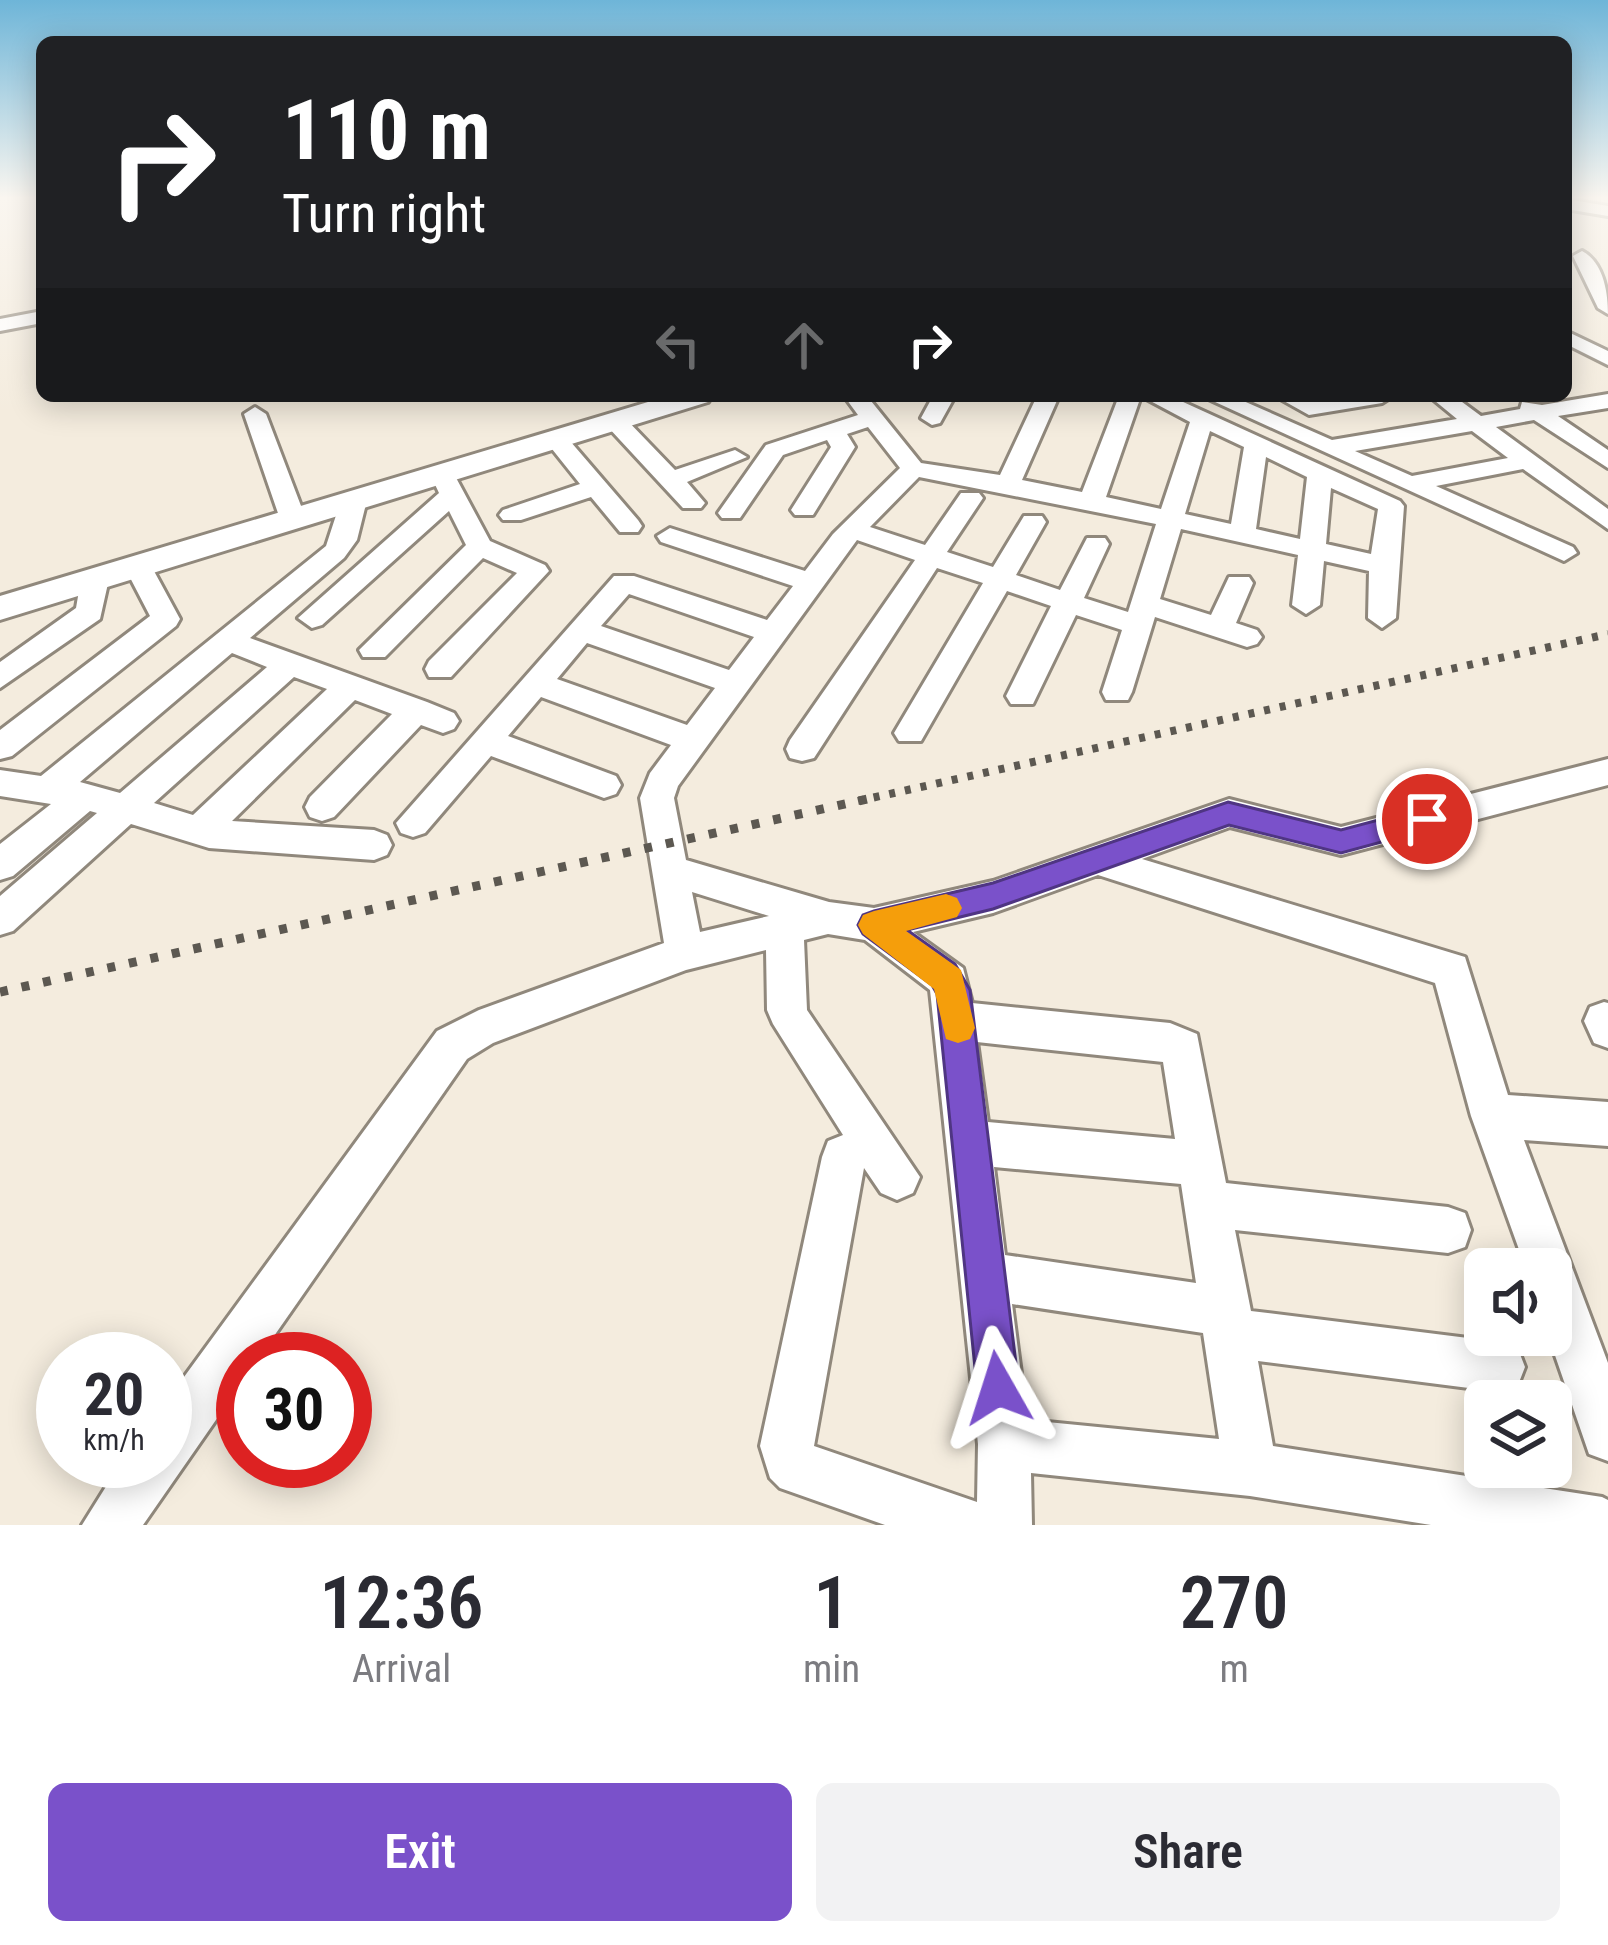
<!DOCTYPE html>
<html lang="en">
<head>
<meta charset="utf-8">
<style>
  body { margin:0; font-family:"Roboto Condensed",sans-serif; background:#f2f2f3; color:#2b2b33; height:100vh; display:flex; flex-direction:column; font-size:45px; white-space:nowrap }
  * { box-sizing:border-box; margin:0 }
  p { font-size:39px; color:#7c7c81 }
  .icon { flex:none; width:66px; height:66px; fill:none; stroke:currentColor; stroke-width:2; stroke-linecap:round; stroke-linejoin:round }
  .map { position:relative; height:1525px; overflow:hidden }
  .sheet { display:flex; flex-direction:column; background:#fff; flex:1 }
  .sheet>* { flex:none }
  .hud { position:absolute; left:36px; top:36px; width:1536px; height:366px; border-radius:18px; box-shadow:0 6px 30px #0003; background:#202124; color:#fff; overflow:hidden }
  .buttons { position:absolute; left:1464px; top:1248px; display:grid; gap:24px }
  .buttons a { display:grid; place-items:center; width:108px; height:108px; border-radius:18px; background:#fff; box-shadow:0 6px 30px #0003; font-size:60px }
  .speed { position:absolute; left:36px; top:1332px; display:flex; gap:24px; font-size:60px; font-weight:700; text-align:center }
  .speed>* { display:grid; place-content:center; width:156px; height:156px; border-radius:50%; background:#fff; box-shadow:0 6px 30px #0003; line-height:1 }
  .speed small { font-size:30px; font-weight:400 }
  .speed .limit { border:18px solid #d22; background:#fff; color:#111 }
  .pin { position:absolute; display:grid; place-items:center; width:102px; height:102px; color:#fff; margin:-51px; border:6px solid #fff; border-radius:50%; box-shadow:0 3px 12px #0007 }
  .me { position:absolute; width:132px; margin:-66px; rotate:354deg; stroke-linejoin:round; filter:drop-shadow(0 0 9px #0008) }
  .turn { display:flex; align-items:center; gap:42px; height:252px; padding:0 48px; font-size:54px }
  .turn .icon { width:156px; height:156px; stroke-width:2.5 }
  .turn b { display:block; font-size:84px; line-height:102px }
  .lanes { display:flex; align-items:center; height:114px; padding:0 48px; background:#0003; justify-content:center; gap:60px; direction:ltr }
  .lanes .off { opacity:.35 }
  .eta { display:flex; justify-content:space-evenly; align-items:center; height:204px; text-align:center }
  .eta b { font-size:72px; font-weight:600; line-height:84px }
  .cta { display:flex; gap:24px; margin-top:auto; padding:24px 48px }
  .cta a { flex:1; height:138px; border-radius:18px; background:#7a51ca; color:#fff; font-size:48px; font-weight:600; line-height:138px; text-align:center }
  .cta a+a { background:#f2f2f3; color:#2b2b33 }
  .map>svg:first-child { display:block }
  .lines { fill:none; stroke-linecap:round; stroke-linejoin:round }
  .minor-casing { stroke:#90887c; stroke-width:6 }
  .major-casing { stroke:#90887c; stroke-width:6 }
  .minor { fill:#fff; fill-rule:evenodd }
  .major { fill:#fff; fill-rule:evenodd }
  .rail-far1 { stroke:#5c5851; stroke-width:8; stroke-dasharray:6 10; stroke-linecap:butt }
  .rail { stroke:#5c5851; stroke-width:9; stroke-dasharray:8 14; stroke-linecap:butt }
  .route { fill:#7a51ca; stroke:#4f3583; stroke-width:3 }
  .slow { fill:#f59e0b }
</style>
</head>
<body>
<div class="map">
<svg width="1608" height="1525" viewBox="0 0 1608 1525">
  <rect width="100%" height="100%" fill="#f4ecde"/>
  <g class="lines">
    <defs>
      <path id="minor" d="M1566,199L1608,206V216L1566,209Z
        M1582,251C1603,262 1608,291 1608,314L1598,308L1573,256Z
        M42,311V323L0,331V319Z
        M1566,331L1608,351V365L1566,344Z
        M1608,394V408L1558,416L1608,450V468L1534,420L1496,427L1608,509V529L1523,469L1436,486L1573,547L1577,553L1564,561L1202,396H1232L1332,440L1457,419L1429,396H1454L1481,416L1520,409L1522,402L1542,405ZM1472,431L1508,458L1412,476L1355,451Z
        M844,396H867L921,463L1000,475L1037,396H1059L1022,480L1082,492L1119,396H1170L1400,501L1404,506L1396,618L1382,628L1368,618L1369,571L1324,561L1320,605L1306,614L1292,605L1298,555L1181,529L1160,599L1211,615L1229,577H1249L1253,583L1236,623L1257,630L1262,637L1257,644L1247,647L1155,617L1132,692L1128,700H1106L1102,692L1122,630L1076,615L1033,704H1011L1006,696L1051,606L1007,591L921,741H899L894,733L983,583L937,568L814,758L802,761L790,758L786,749L790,740L915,560L857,540L678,786L674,798L686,860L829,902L874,908L993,881L1229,799L1341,827L1608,759V785L1341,855L1230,827L1142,859L1465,957L1508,1095L1608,1102V1146L1524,1140L1608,1363V1461L1589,1454L1548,1335L1551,1269H1526L1471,1116L1435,983L1098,875L993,913L913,932L963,968L972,1003L1170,1023L1197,1034L1226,1183L1448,1207L1465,1213L1471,1230L1465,1247L1448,1253L1235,1230L1251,1311L1500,1342L1518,1349L1525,1367L1518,1385L1500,1392L1258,1361L1273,1446L1602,1497L1608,1500V1525H1431L1250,1496L1031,1473L1032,1525H885L780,1488L770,1478L760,1446L822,1157L828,1141L843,1135L773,1024L767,1010L766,950L686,970L493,1043L467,1059L258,1359H243V1381L143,1525H82L122,1461H165V1403L437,1031L479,1010L664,943L640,798L650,773L671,745L541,697L508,736L616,776L621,785L616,794L604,798L491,756L425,833L413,837L401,833L396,823L614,576H634L767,620L793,586L661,542L657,536L670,528L805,571L833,534L900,468L868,427L847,434L855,447L813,515H795L791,510L831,447L827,440L783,455L740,518H722L718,513L766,445L858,415ZM1141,396L1190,422L1161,509L1106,497ZM1210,431L1244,447L1231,524L1185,514ZM1266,457L1307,477L1300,539L1256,529ZM919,477L1156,524L1128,612L1084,598L1109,544L1105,538H1087L1060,590L1016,575L1046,522L1042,516H1024L993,567L947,552L983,498L979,493H961L925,545L870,527ZM1331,488L1378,509L1371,554L1326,544ZM629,594L754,637L729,670L601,626ZM587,643L715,688L687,725L557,679ZM692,892L769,916L700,932ZM828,934L865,940L930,990L978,1444L977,1502L814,1446L864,1168L881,1193L897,1200L913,1193L920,1177L807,1010L804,940ZM977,1042L1163,1062L1175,1139L988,1122ZM994,1167L1181,1184L1196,1283L1005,1255ZM1012,1304L1203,1333L1219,1439L1027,1420Z
        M933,396H955L940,423L932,425L921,418Z
        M1275,396L1312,401L1393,396L1382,403L1309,415Z
        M255,407L266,414L306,519L302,524H284L280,519L244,414Z
        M615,414L623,416L675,470L735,450L747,457L687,482L705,503L701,508H683L607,426V416Z
        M556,432L564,434L638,520L642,526L638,532H620L591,497L521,520H503L499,515L503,510L580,484L544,439Z
        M442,467L454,474L490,541L545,565L549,571L451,677H429L425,669L429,661L517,573L483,558L385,657H363L359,650L466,545L449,511L322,625L312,628L298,618L439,493L430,474Z
        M354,492L367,500L357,540L344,558L250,638L427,702L454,713L459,721L454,729L443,733L421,725L334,817L322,821L310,817L305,807L310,797L392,714L355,700L232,821L374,830L387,835L392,845L387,855L374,860L209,848L131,824L13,931L0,935V896L97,813L90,811L13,876L0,880V844L51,804L0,796V770L41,776L326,546L341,500ZM232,653L267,667L120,793L80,782ZM294,677L327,689L193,815L154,803Z
        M138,557L148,560L180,619L176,626L12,756L0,759V730L150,616L124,566Z
        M95,570L109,579L100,619L0,688V662L76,608L81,579Z
        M1604,1002L1608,1003V1048L1594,1043L1584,1021L1590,1007Z"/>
      <path id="major" d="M668,396H712L708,402L0,620V596Z"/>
    </defs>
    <!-- minor casing -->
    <use href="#minor" class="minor-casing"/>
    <!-- major casing -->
    <use href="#major" class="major-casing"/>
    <!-- minor -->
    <use href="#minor" class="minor"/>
    <!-- major -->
    <use href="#major" class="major"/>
    <!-- rail-far1 -->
    <path class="rail-far1" d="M858,801L1608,634"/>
    <!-- rail -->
    <path class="rail" d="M0,992L872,798"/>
  </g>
  <!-- sky -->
  <linearGradient id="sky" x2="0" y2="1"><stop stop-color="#6eb5d8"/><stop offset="0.48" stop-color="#faf6f0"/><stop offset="1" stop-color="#faf6f0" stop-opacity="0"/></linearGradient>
  <rect width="1608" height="412" fill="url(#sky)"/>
  <!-- route -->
  <path class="route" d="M1228,802L1341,830L1427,807L1437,811L1441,819L1437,827L1341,853L1229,825L993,909L907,930L955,964L970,990L1019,1388L1013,1403L998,1409L983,1403L977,1388L937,994L932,985L863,934L858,925L863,915L874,911L993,883Z"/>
  <!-- slow -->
  <path class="slow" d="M946,894L957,898L962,908L957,917L906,931L961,970L975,1028L970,1039L958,1043L946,1039L934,989L863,934L858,925L863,915L874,911Z"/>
</svg>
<div class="buttons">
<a><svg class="icon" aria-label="sound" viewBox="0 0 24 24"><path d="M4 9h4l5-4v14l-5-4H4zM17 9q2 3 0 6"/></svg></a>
<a><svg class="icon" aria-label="layers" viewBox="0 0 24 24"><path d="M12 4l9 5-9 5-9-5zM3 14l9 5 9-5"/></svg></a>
</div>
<div class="speed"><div>20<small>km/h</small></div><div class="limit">30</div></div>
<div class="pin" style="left:1427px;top:819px;background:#d93025"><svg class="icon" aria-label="arrive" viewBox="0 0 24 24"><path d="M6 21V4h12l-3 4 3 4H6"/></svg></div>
<svg class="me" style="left:998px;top:1388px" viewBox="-20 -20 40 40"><path d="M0-17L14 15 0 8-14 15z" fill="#7a51ca" stroke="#fff" stroke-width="4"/></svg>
<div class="hud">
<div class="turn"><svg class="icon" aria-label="right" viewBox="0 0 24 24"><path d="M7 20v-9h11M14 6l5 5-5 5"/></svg><div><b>110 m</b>Turn right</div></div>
<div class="lanes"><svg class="icon off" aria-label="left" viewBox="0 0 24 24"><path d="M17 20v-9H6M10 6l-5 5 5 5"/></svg><svg class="icon off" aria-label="ahead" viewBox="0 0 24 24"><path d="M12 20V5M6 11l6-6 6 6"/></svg><svg class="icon" aria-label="right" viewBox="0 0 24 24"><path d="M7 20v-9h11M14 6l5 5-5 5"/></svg></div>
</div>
</div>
<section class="sheet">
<div class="eta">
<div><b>12:36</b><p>Arrival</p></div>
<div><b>1</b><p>min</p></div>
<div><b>270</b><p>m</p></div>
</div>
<div class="cta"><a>Exit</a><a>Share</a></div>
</section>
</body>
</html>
